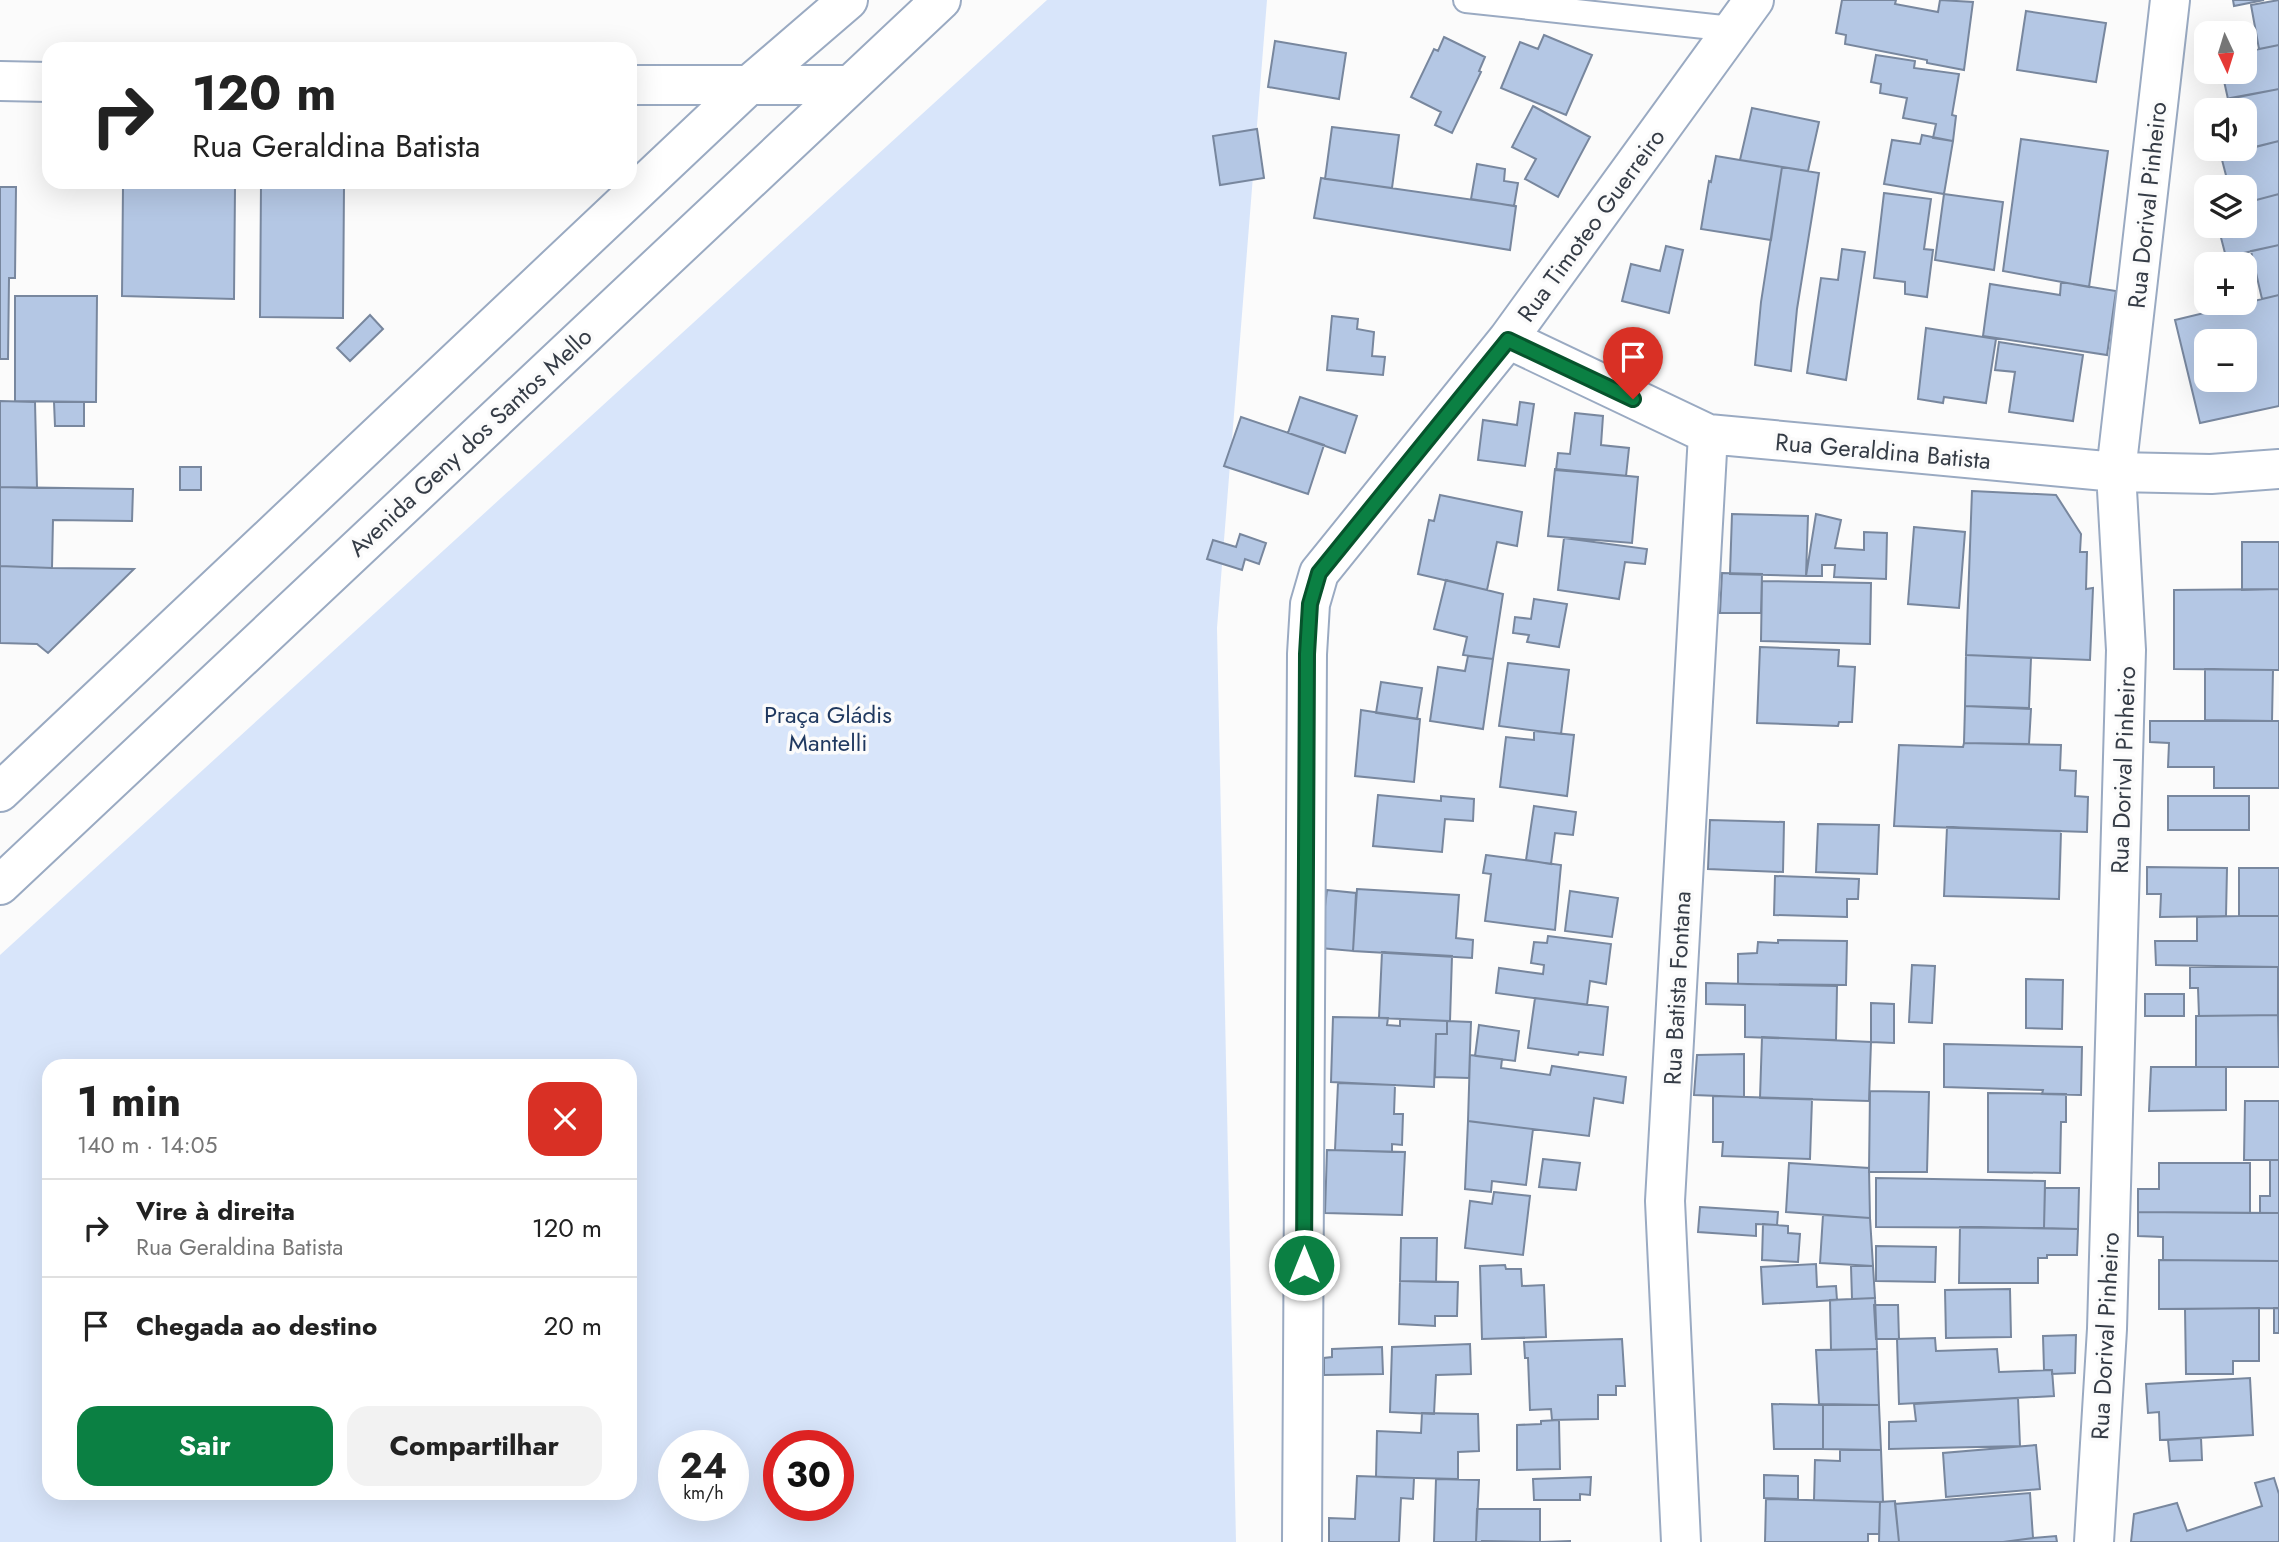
<!DOCTYPE html>
<html lang="pt">
<head>
<meta charset="utf-8">
<style>
  body { margin:0; font-family:Jost,sans-serif; background:#f2f2f2; color:#222; height:100vh; display:flex; flex-direction:column; font-size:26px; white-space:nowrap }
  * { box-sizing:border-box; margin:0 }
  p { font-size:23px; color:#767676 }
  .icon { flex:none; width:38px; height:38px; fill:none; stroke:currentColor; stroke-width:2; stroke-linecap:round; stroke-linejoin:round }
  .map { position:relative; flex:1; overflow:hidden }
  .details { position:absolute; left:42px; top:1059px; width:595px; height:441px; display:flex; flex-direction:column; background:#fff; border-radius:21px; box-shadow:0 7px 28px #0002 }
  .details>* { flex:none }
  .banner { position:absolute; left:42px; top:42px; width:595px; height:147px; border-radius:21px; box-shadow:0 7px 28px #0002; background:#fff; color:#222; overflow:hidden }
  .needle { width:46px; rotate:176deg }
  .controls { position:absolute; left:2194px; top:21px; display:grid; gap:14px }
  .controls a { display:grid; place-items:center; width:63px; height:63px; border-radius:14px; background:#fff; box-shadow:0 7px 28px #0002; font-size:35px }
  .speed { position:absolute; left:658px; top:1430px; display:flex; gap:14px; font-size:35px; font-weight:700; text-align:center }
  .speed>* { display:grid; place-content:center; width:91px; height:91px; border-radius:50%; background:#fff; box-shadow:0 7px 28px #0002; line-height:1 }
  .speed small { font-size:18px; font-weight:400 }
  .speed .limit { border:10px solid #d22; background:#fff; color:#111 }
  .pin { position:absolute; display:grid; place-items:center; width:60px; height:60px; color:#fff; margin:-72px -30px; border-radius:50% 50% 50% 0; rotate:-45deg; box-shadow:0 0 7px #0007 }
  .pin .icon { rotate:45deg }
  .me { position:absolute; width:77px; margin:-38px; rotate:0deg; stroke-linejoin:round; filter:drop-shadow(0 0 5px #0008) }
  .turn { display:flex; align-items:center; gap:24px; height:147px; padding:0 35px; font-size:32px }
  .turn .icon { width:91px; height:91px; stroke-width:2.5 }
  .turn b { display:block; font-size:49px; line-height:60px }
  .round { display:grid; place-items:center; flex:none; width:74px; height:74px; border-radius:21px; background:#f2f2f2 }
  .summary { display:flex; align-items:center; justify-content:space-between; height:119px; padding:0 35px }
  h1 { font-size:42px; font-weight:700; line-height:52px }
  .button { display:flex; gap:14px; margin-top:auto; padding:14px 35px }
  .button a { flex:1; height:80px; border-radius:21px; background:#0b8043; color:#fff; font-size:28px; font-weight:700; line-height:80px; text-align:center }
  .button a+a { background:#f2f2f2; color:#222 }
  ul { padding:0; list-style:none }
  li { display:flex; align-items:center; gap:21px; height:98px; padding:0 35px; border-top:2px solid #e0e0e0 }
  li div { flex:1 }
  li b { display:block; font-size:26px }
  li em { font-style:normal }
  .map>svg:first-child { display:block }
  .green { fill:#d8e5fa; fill-rule:evenodd }
  .building { fill:#b4c7e4; stroke:#78879e; stroke-width:2; fill-rule:evenodd }
  .lines { fill:none; stroke-linecap:round; stroke-linejoin:round }
  .service-casing { stroke:#9aaac2; stroke-width:28 }
  .minor-casing { stroke:#9aaac2; stroke-width:42 }
  .tertiary-casing { stroke:#9aaac2; stroke-width:42 }
  .service { stroke:#fff; stroke-width:24 }
  .minor { stroke:#fff; stroke-width:38 }
  .tertiary { stroke:#fff; stroke-width:38 }
  .route-casing { stroke:#07532c; stroke-width:18 }
  .route { stroke:#0b8043; stroke-width:12 }
  .labels { text-anchor:middle; dominant-baseline:central; stroke-width:7; stroke-linejoin:round; paint-order:stroke }
  .street-label { font-size:24px; fill:#353c46; stroke:#fbfbfb }
  .park-label { font-size:24px; fill:#1f385f; stroke:#fbfbfb }
</style>
</head>
<body>
<div class="map">
<svg width="2279" height="1542" viewBox="0 0 2279 1542">
  <rect width="100%" height="100%" fill="#fbfbfb"/>
  <!-- green -->
  <path class="green" d="M1047,0H1267L1217,628L1236,1542H0V955ZM49,1066H630V1493H49ZM674,1446H733V1505H674ZM779,1446H838V1505H779Z"/>
  <!-- building -->
  <path class="building" d="M1842,0H1896L1895,4L1938,12L1940,0L1973,2L1964,70L1927,63V60L1845,44L1846,35L1836,33Z
    M2233,0H2264L2234,6Z
    M2279,0V45L2259,49L2251,5Z
    M2026,11L2106,23L2096,82L2017,70Z
    M1544,35L1592,55L1566,115L1501,88L1520,42L1538,49Z
    M1444,37L1485,57L1479,71L1481,72L1452,133L1435,125L1441,112L1411,97L1434,49L1438,51Z
    M1275,41L1346,53L1339,99L1268,87Z
    M2279,45V89L2228,99L2222,72H2245V52Z
    M1876,55L1915,61L1914,68L1959,74L1952,115L1956,116L1953,141L1933,138L1936,124L1903,118L1907,98L1880,93L1881,84L1871,82Z
    M2279,89V141L2238,151L2237,149H2245V110H2232L2230,98Z
    M1533,106L1590,137L1558,197L1525,179L1536,159L1512,147Z
    M1752,108L1819,122L1808,171L1740,160Z
    M1332,127L1399,135L1392,188L1325,179Z
    M1257,129L1264,178L1220,185L1213,136Z
    M1922,135L1953,141L1944,194L1884,184L1892,140L1920,144Z
    M2021,139L2108,151L2089,287L2003,271Z
    M2279,141V194L2245,203V187H2229L2221,156Z
    M1716,156L1782,167L1771,240L1701,229L1709,181L1711,182Z
    M1477,164L1505,169L1504,181L1518,183L1514,206L1471,199Z
    M1782,167L1819,173L1797,309L1791,371L1755,365L1761,302Z
    M1321,178L1516,206L1510,250L1314,218Z
    M261,184L344,186L343,318L260,317Z
    M123,186L235,187L234,299L122,296Z
    M0,187H16L15,278H9L8,359H0Z
    M1884,193L1931,199L1924,249L1933,250L1927,297L1905,294V282L1874,278Z
    M1944,194L2003,202L1994,270L1935,260Z
    M2279,194V245L2226,257L2218,226H2245V203Z
    M2279,245V295L2262,299L2251,251Z
    M1666,246L1683,250L1669,313L1622,301L1631,264L1660,271Z
    M1842,249L1865,252L1846,380L1807,373L1821,278L1838,280Z
    M2061,282L2116,291L2107,355L1983,336L1990,284L2060,295Z
    M2279,295V406L2200,423L2175,320ZM2207,341H2245V380H2207Z
    M15,296H97L96,402L15,401Z
    M370,315L383,329L350,361L337,348Z
    M1332,316L1358,319L1357,329L1374,332L1372,356L1385,357L1383,375L1327,370Z
    M1926,328L1996,339L1986,403L1944,397L1943,403L1918,399Z
    M1999,342L2083,355L2073,421L2009,412L2015,372L1995,370Z
    M1300,397L1357,416L1345,453L1288,433Z
    M0,401L35,402L37,488L0,487Z
    M54,402H84V426H55Z
    M1520,402L1534,404L1525,466L1478,460L1483,420L1517,425Z
    M1575,413L1603,416L1601,445L1629,448L1626,476L1556,470L1558,453L1570,454Z
    M1241,417L1324,445L1308,494L1224,466Z
    M180,467H201V490H180Z
    M1555,469L1638,477L1632,543L1548,536Z
    M0,487L133,489L132,521L53,520L52,568L0,566Z
    M1972,491L2056,495L2081,534L2080,552H2087L2086,589L2093,588L2090,660L1966,655Z
    M1440,495L1522,512L1517,546L1497,542L1487,590L1418,574L1429,520L1434,521Z
    M1732,514L1808,516L1806,576L1730,574Z
    M1816,514L1841,520L1835,548L1864,550V532L1887,533L1886,579L1834,577L1835,565H1822V576H1806Z
    M1914,527L1965,532L1959,608L1908,604Z
    M1240,534L1266,543L1259,564L1245,559L1242,570L1207,559L1213,540L1236,547Z
    M1564,538L1647,549L1645,564L1625,562L1619,599L1558,590Z
    M2242,542H2279V589L2242,590Z
    M0,566L52,568L134,569L48,653L37,644L0,643Z
    M1722,573L1762,574L1761,613H1720Z
    M1446,580L1503,594L1493,659L1463,655L1467,637L1434,629Z
    M1762,581L1871,583L1870,644L1761,641Z
    M2279,589V670L2174,669V590Z
    M1534,599L1567,604L1559,647L1527,642L1529,635L1513,633L1515,617L1531,619Z
    M1760,647L1839,650L1838,666L1855,667L1852,722H1839L1838,726L1757,723Z
    M1966,655L2031,658L2029,708L1965,706Z
    M1468,656L1493,659L1483,729L1430,721L1438,667L1465,671Z
    M1508,663L1569,670L1561,734L1499,726Z
    M2205,669L2273,670L2272,721L2205,720Z
    M1381,682L1422,688L1417,719L1376,713Z
    M1965,706L2031,709L2029,744L1964,743Z
    M1361,710L1420,719L1414,782L1355,776Z
    M2150,721H2279V788H2214V767H2168L2169,743L2150,742Z
    M1534,731L1574,735L1567,796L1500,787L1506,737L1534,740Z
    M1964,743L2061,745L2060,770L2076,771L2075,796L2088,797L2087,832L1894,826L1899,745L1963,747Z
    M1378,795L1441,801V796L1474,799L1473,821L1445,819L1442,852L1373,846Z
    M2168,796H2249V830H2168Z
    M1534,806L1576,812L1573,835L1555,833L1551,864L1526,860Z
    M1710,820L1784,822L1783,872L1708,869Z
    M1818,824L1879,825L1877,874L1816,872Z
    M1947,827L2061,831L2059,899L1944,896Z
    M1486,855L1561,865L1555,930L1485,921L1491,874L1483,873Z
    M2147,867L2227,868L2226,916L2160,917L2161,894H2147Z
    M2239,868H2279V916H2239Z
    M1775,876L1859,879L1858,899H1847V917L1774,915Z
    M1357,889L1459,895L1456,938L1473,940L1472,958L1353,951Z
    M1327,890L1356,893L1353,951L1320,948Z
    M1570,891L1618,898L1612,937L1565,931Z
    M2239,916H2279V967L2156,965L2155,941H2197V917Z
    M1548,936L1611,944L1606,984L1590,981L1587,1005L1496,993L1499,968L1543,974L1544,965L1531,963L1534,942L1547,943Z
    M1778,940L1847,941L1846,985L1738,984V954L1757,953L1758,942L1778,943Z
    M1382,952L1452,956L1450,1021L1379,1018Z
    M1912,965L1935,966L1932,1023L1909,1022Z
    M2190,967H2278V1015L2199,1016L2198,988H2190Z
    M2026,979L2063,980L2062,1029L2026,1028Z
    M1706,983L1837,986L1836,1040L1745,1037V1005L1706,1004Z
    M2145,994H2184V1016H2145Z
    M1535,998L1608,1007L1603,1055L1579,1052L1578,1055L1528,1048Z
    M1871,1003L1894,1004V1043L1871,1042Z
    M2278,1015L2279,1067H2196V1016Z
    M1333,1017L1388,1018L1387,1025L1400,1026V1019L1447,1021V1034H1436L1434,1087L1331,1082Z
    M1447,1021L1471,1022L1469,1078L1435,1077L1436,1034H1447Z
    M1479,1025L1519,1031L1515,1061L1475,1056Z
    M1762,1037L1871,1042L1869,1101L1760,1098Z
    M1944,1044L2082,1047L2081,1095L2042,1094L2043,1090L1944,1087Z
    M1744,1054V1097L1694,1095L1697,1055Z
    M1470,1055L1502,1059L1501,1068L1550,1075L1552,1066L1626,1077L1623,1103L1594,1098L1589,1136L1468,1121Z
    M2151,1067H2226V1110L2149,1111Z
    M1338,1083L1395,1085L1394,1114H1403L1402,1145L1392,1144V1152L1335,1150Z
    M1870,1091L1929,1092L1927,1172H1869Z
    M1988,1093L2066,1094V1122H2061L2060,1173L1988,1172Z
    M1713,1096L1812,1099L1810,1159L1722,1156L1723,1142H1713Z
    M2245,1101H2279V1160H2244Z
    M1468,1121L1533,1129L1526,1185L1492,1181L1491,1192L1465,1189Z
    M1327,1150L1405,1152L1402,1215L1325,1213Z
    M1543,1159L1580,1163L1576,1190L1539,1187Z
    M2270,1160H2279V1213H2260V1196H2270Z
    M1789,1163L1869,1168L1870,1218L1786,1212Z
    M2159,1163H2250V1213L2138,1212V1189H2159Z
    M1876,1178L2045,1181L2044,1228L1876,1227Z
    M2045,1188H2079L2078,1229L2044,1228Z
    M1494,1192L1530,1196L1523,1255L1465,1248L1470,1201L1492,1204Z
    M1700,1207L1778,1212L1777,1225L1756,1224V1236L1698,1232Z
    M2138,1212L2279,1213V1261L2163,1260V1237L2138,1236Z
    M1823,1215L1870,1218L1873,1266L1820,1263Z
    M1763,1224L1788,1226V1233L1800,1234L1798,1262L1762,1260Z
    M1960,1227L2078,1229L2077,1255H2047V1258H2038V1283H1959Z
    M1401,1238H1437L1436,1282L1400,1281Z
    M1876,1246L1936,1247L1935,1282L1876,1281Z
    M2159,1260L2279,1261V1308L2159,1309Z
    M1816,1264L1817,1287L1836,1286L1837,1300L1763,1304L1761,1267Z
    M1505,1265L1506,1269H1521L1522,1286L1544,1285L1546,1337L1482,1339L1480,1266Z
    M1851,1266H1873L1875,1298L1852,1299Z
    M1400,1281L1458,1282L1457,1316H1435V1326L1399,1324Z
    M2010,1289L2011,1337L1946,1338L1945,1290Z
    M1875,1298L1877,1349L1831,1350L1830,1300Z
    M1874,1305H1898L1899,1339H1876Z
    M2259,1308V1361H2233V1374H2186L2185,1309Z
    M2274,1308H2279V1333H2274Z
    M2076,1335L2075,1373L2052,1374V1370H2044L2043,1336Z
    M1935,1338L1936,1351L1997,1349L1999,1372L2052,1370L2054,1396L1899,1404L1897,1339Z
    M1622,1339L1625,1386H1616V1395H1598V1419L1552,1420L1551,1409L1530,1410L1528,1358H1525L1524,1342Z
    M1470,1344L1471,1374L1436,1375L1434,1414L1390,1412L1392,1347Z
    M1382,1347L1383,1374L1324,1375V1358L1332,1357V1349Z
    M1877,1349L1879,1405L1819,1404L1816,1350Z
    M2250,1378L2253,1435L2160,1440L2159,1412L2148,1413L2146,1384Z
    M2018,1398L2020,1446L1889,1449V1422L1916,1421L1914,1404Z
    M1772,1404L1823,1405V1449H1774Z
    M1823,1405H1879L1881,1450L1823,1449Z
    M1422,1413L1478,1414L1479,1451L1458,1452V1479L1376,1477L1377,1431L1421,1433Z
    M1559,1420L1560,1469L1517,1470V1425L1541,1424V1421Z
    M2201,1438L2202,1460L2170,1461L2168,1440Z
    M2036,1445L2040,1489L1946,1497L1943,1453Z
    M1840,1450H1881L1883,1502L1814,1500L1815,1460L1840,1461Z
    M1764,1475L1798,1476V1499L1764,1498Z
    M1357,1476L1414,1478L1413,1499L1401,1498L1399,1542H1329V1518L1355,1519Z
    M1591,1477L1590,1495L1580,1494V1500H1534L1533,1479Z
    M2274,1478L2279,1494V1542H2131L2134,1514L2177,1503L2187,1531L2262,1506L2255,1483Z
    M1436,1479L1479,1480L1476,1542H1434Z
    M2030,1493L2033,1538L2003,1542H1899L1895,1504Z
    M1766,1499L1880,1502L1879,1534H1868V1542H1765Z
    M1895,1501L1899,1542H1879L1880,1502Z
    M1477,1509H1540V1542H1476Z
    M2056,1536L2057,1542H2004L2033,1538Z
    M1482,1541L1540,1542L1570,1541V1542H1482Z"/>
  <g class="lines">
    <defs>
      <path id="service" d="M1466,0L1732,29"/>
      <path id="minor" d="M1508,339L1708,434L2116,472L2211,474L2279,469
        M1302,1542L1307,654L1310,604L1319,573L1508,339L1754,0
        M1681,1542L1665,1201L1708,434
        M2094,1542L2107,1329L2126,650L2116,472L2170,0"/>
      <path id="tertiary" d="M0,81L49,82
        M630,85H849
        M0,792L748,86L848,0
        M0,885L941,0"/>
    </defs>
    <!-- service casing -->
    <use href="#service" class="service-casing"/>
    <!-- minor casing -->
    <use href="#minor" class="minor-casing"/>
    <!-- tertiary casing -->
    <use href="#tertiary" class="tertiary-casing"/>
    <!-- service -->
    <use href="#service" class="service"/>
    <!-- minor -->
    <use href="#minor" class="minor"/>
    <!-- tertiary -->
    <use href="#tertiary" class="tertiary"/>
  </g>
  <g class="lines">
    <defs>
      <path id="route" d="M1304,1265L1307,654L1310,604L1319,573L1508,340L1633,399"/>
    </defs>
    <!-- route casing -->
    <use href="#route" class="route-casing"/>
    <!-- route -->
    <use href="#route" class="route"/>
  </g>
  <g class="labels">
    <!-- street labels -->
    <g class="street-label">
      <text transform="translate(2147 205) rotate(-84)">Rua Dorival Pinheiro</text>
      <text transform="translate(1591 225) rotate(-54)">Rua Timoteo Guerreiro</text>
      <text transform="translate(470 442) rotate(-43)">Avenida Geny dos Santos Mello</text>
      <text transform="translate(1883 451) rotate(5)">Rua Geraldina Batista</text>
      <text transform="translate(2123 770) rotate(-88)">Rua Dorival Pinheiro</text>
      <text transform="translate(1677 988) rotate(-87)">Rua Batista Fontana</text>
      <text transform="translate(2105 1336) rotate(-87)">Rua Dorival Pinheiro</text>
    </g>
    <!-- park labels -->
    <g class="park-label">
      <text x="828" y="714">Praça Gládis<tspan x="828" dy="28">Mantelli</tspan></text>
    </g>
  </g>
</svg>
<div class="controls">
<a><svg class="needle" viewBox="-14 -14 28 28"><path d="M0-13l5 13h-10z" fill="#e53935"/><path d="M0 13l5-13h-10z" fill="#767676"/></svg></a>
<a><svg class="icon" aria-label="sound" viewBox="0 0 24 24"><path d="M4 9h4l5-4v14l-5-4H4zM17 9q2 3 0 6"/></svg></a>
<a><svg class="icon" aria-label="layers" viewBox="0 0 24 24"><path d="M12 4l9 5-9 5-9-5zM3 14l9 5 9-5"/></svg></a>
<a>+</a>
<a>−</a>
</div>
<div class="speed"><div>24<small>km/h</small></div><div class="limit">30</div></div>
<div class="pin" style="left:1633px;top:399px;background:#d93025"><svg class="icon" aria-label="arrive" viewBox="0 0 24 24"><path d="M6 21V4h12l-3 4 3 4H6"/></svg></div>
<svg class="me" style="left:1304px;top:1265px" viewBox="-20 -20 40 40"><circle r="17" fill="#0b8043" stroke="#fff" stroke-width="3"/><path d="M0-11L8 9 0 5-8 9z" fill="#fff"/></svg>
<div class="banner">
<div class="turn"><svg class="icon" aria-label="right" viewBox="0 0 24 24"><path d="M7 20v-9h11M14 6l5 5-5 5"/></svg><div><b>120 m</b>Rua Geraldina Batista</div></div>
</div>
<section class="details">
<div class="summary"><div><h1>1 min</h1><p>140 m · 14:05</p></div><a class="round" style="background:#d93025;color:#fff"><svg class="icon" aria-label="close" viewBox="0 0 24 24"><path d="M6 6l12 12M18 6L6 18"/></svg></a></div>
<ul>
<li><svg class="icon" aria-label="right" viewBox="0 0 24 24"><path d="M7 20v-9h11M14 6l5 5-5 5"/></svg><div><b>Vire à direita</b><p>Rua Geraldina Batista</p></div><em>120 m</em></li>
<li><svg class="icon" aria-label="arrive" viewBox="0 0 24 24"><path d="M6 21V4h12l-3 4 3 4H6"/></svg><div><b>Chegada ao destino</b></div><em>20 m</em></li>
</ul>
<div class="button"><a>Sair</a><a>Compartilhar</a></div>
</section>
</div>
</body>
</html>
